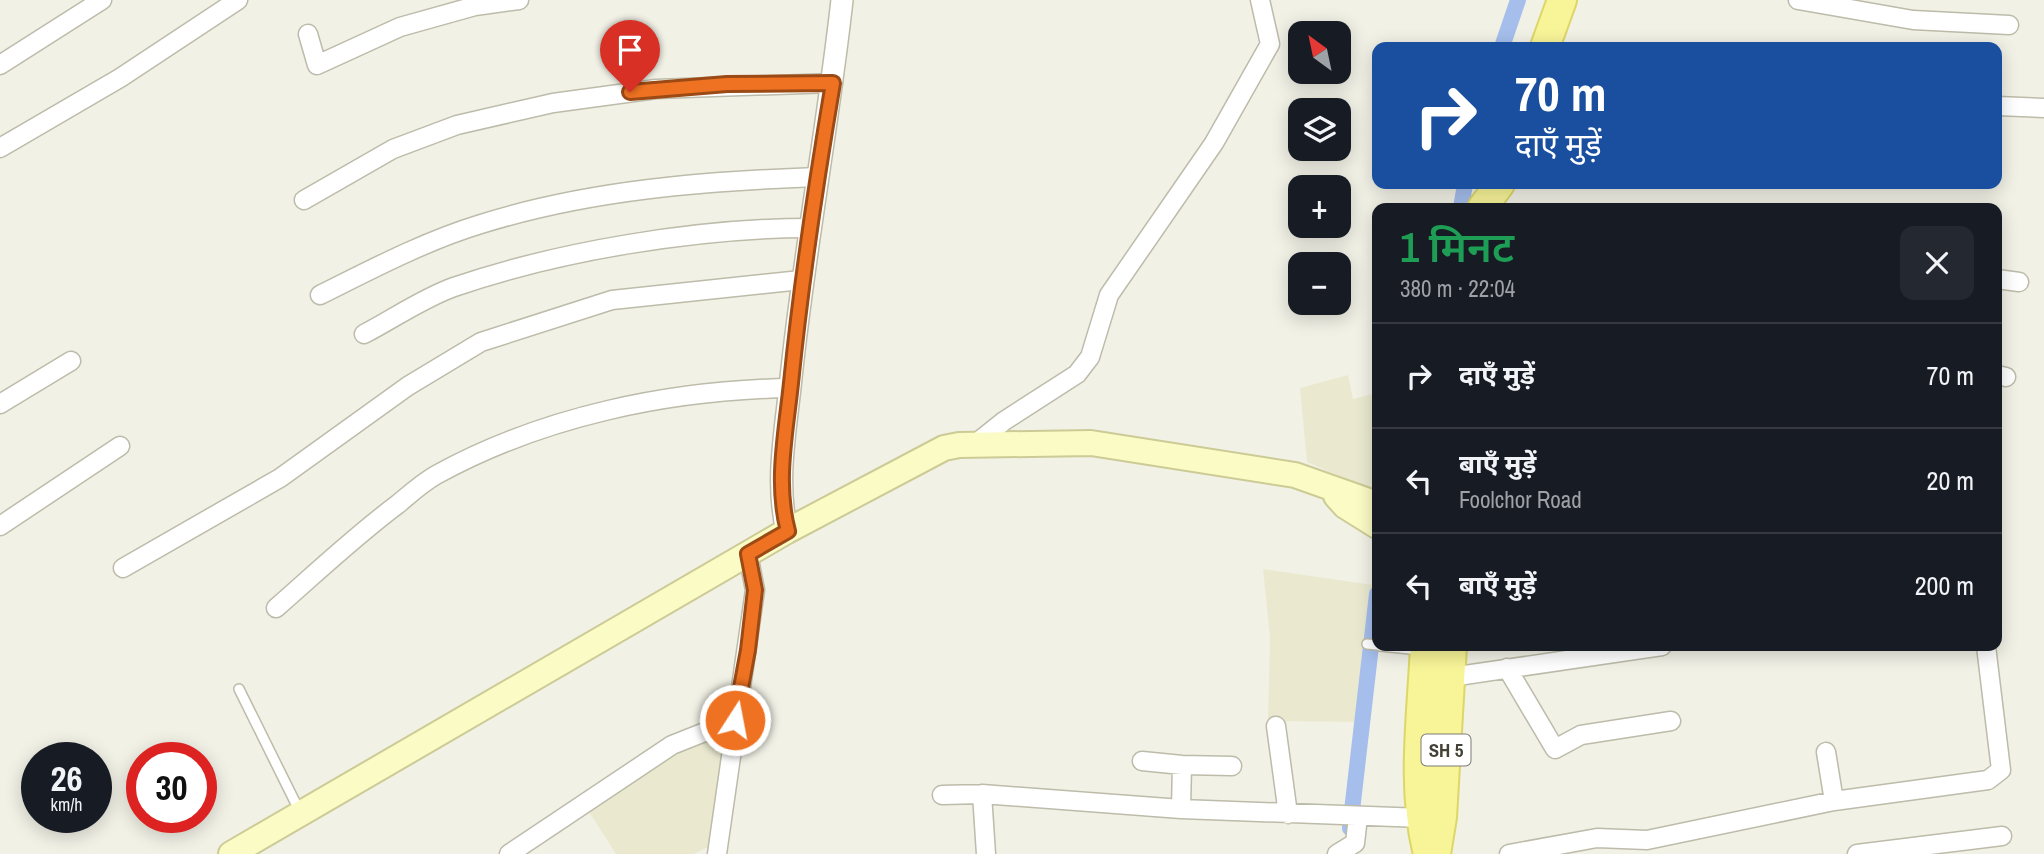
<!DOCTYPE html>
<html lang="hi">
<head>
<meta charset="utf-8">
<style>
  body { margin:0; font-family:"Archivo Narrow","Noto Sans Devanagari",sans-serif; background:#242831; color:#f1f3f6; height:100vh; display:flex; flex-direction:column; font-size:26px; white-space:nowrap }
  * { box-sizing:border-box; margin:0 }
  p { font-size:23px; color:#9ea1a6 }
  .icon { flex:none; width:38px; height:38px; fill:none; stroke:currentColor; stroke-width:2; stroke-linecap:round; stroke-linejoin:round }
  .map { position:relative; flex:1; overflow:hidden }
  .side { position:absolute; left:1372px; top:203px; width:630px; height:448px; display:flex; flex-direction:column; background:#171b24; border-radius:14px; box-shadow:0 4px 18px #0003 }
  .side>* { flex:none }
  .hud { position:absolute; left:1372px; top:42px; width:630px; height:147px; border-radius:14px; box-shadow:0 4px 18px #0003; background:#1a4fa0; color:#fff; overflow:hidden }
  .needle { width:46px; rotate:327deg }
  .buttons { position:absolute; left:1288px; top:21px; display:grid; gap:14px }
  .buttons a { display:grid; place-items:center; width:63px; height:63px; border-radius:14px; background:#171b24; box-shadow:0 4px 18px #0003; font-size:35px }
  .speed { position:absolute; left:21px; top:742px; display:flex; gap:14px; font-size:35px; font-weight:700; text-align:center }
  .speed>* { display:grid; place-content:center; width:91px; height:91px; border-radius:50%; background:#171b24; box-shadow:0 4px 18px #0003; line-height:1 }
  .speed small { font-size:18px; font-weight:400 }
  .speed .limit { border:10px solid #d22; background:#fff; color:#111 }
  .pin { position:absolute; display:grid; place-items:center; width:60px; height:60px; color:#fff; margin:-72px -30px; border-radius:50% 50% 50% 0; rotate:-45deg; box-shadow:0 0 7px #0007 }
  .pin .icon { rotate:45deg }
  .me { position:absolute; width:77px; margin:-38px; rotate:11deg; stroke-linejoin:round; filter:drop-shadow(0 0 5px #0008) }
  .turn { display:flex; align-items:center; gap:24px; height:147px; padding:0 28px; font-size:32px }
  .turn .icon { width:91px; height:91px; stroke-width:2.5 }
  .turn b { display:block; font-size:49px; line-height:60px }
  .round { display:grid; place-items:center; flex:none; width:74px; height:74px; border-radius:14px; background:#242831 }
  .head { display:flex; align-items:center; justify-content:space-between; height:119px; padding:0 28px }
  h1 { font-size:42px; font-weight:600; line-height:52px; color:#1e9e55 }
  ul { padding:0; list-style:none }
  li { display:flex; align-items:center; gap:21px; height:105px; padding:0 28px; border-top:2px solid #363941 }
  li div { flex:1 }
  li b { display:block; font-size:26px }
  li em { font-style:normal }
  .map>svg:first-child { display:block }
  .education { fill:#eae9d0 }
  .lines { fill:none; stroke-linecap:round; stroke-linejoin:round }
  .canal { stroke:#a5beec; stroke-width:16 }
  .service-casing { stroke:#bdbba9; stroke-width:12 }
  .minor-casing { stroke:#bdbba9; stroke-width:21 }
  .tertiary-casing { stroke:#bdbba9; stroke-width:24 }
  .secondary-casing { stroke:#cccb95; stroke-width:28 }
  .primary-casing { stroke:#ddd669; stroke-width:32 }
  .service { stroke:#fff; stroke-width:9 }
  .minor { stroke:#fff; stroke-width:18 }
  .tertiary { stroke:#fff; stroke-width:21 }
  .secondary { stroke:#fbfbc6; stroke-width:24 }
  .primary { stroke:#f8f498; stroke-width:28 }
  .route-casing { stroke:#9b4a15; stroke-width:18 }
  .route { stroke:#ee7221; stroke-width:12 }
  .labels { text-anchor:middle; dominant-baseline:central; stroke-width:6; stroke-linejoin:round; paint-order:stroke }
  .shield { fill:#fff; stroke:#7c7b72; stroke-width:2 }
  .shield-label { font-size:19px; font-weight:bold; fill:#444236 }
</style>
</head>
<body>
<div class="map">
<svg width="2044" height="854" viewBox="0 0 2044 854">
  <rect width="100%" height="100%" fill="#f2f1e6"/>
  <!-- education -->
  <path class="education" d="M1348,375L1353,399L1377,393V497L1351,481L1307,462L1300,388Z
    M1263,569L1373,585L1359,722L1268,721L1270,638Z
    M725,732L712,845L694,854H616L589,812L672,751Z"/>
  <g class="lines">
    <!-- canal -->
    <path class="canal" d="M1502,47L1518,0
      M1461,208L1465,184
      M1350,828L1377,594"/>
    <defs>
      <path id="service" d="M1367,644L1377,645
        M1380,646L1420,650
        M239,689L300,812"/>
      <path id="minor" d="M1798,0L1913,20L2009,25
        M308,34L317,65L400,27L475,6L519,0
        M0,65L102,0
        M1997,106L2044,108
        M0,148L120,78L238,0
        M304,200L393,149L457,125L553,103L656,89L833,83
        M1997,279L2019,282
        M320,295C372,269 425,241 481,224C589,190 705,181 817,177
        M364,334C393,319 423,298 454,287C559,251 698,228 809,228
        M1997,375L2006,377
        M0,404L71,361
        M974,445L1004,421L1077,374L1090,357L1109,295L1214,143L1270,44L1260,0
        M0,526L120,446
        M123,568L280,478L408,386L481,342L612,300L801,280
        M276,608C316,573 355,536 398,504C410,494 422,483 436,475C543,416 670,390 791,388
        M1507,668L1555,749L1581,735L1671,721
        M1451,677L1662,646
        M1276,726L1288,814
        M1826,752L1834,801
        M1142,761L1182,765L1232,766
        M982,794L986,854
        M942,795L982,794L1181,809L1422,818
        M1181,809L1182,765
        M509,854L672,745L735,720
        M717,854L755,590L748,554
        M1337,854L1355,843L1358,817
        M1509,854L1597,838L1647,840L1834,801L1988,780L2001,770L1986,646
        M1857,854L2002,836"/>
      <path id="tertiary" d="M787,531C775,481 786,429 791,378C804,252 828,127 842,0"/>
      <path id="secondary" d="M1336,496L1345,506L1377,526
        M231,854L787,531L944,448L959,445L1091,443L1295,475L1377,504"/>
      <path id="primary" d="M1545,47L1562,0
        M1482,208L1500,184
        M1425,646C1422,713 1411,788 1428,854
        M1436,854L1442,817L1452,646"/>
    </defs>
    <!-- service casing -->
    <use href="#service" class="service-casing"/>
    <!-- minor casing -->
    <use href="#minor" class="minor-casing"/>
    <!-- tertiary casing -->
    <use href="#tertiary" class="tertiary-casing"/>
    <!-- secondary casing -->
    <use href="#secondary" class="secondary-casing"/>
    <!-- primary casing -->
    <use href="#primary" class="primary-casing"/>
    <!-- service -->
    <use href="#service" class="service"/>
    <!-- minor -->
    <use href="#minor" class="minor"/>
    <!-- tertiary -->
    <use href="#tertiary" class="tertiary"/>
    <!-- secondary -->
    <use href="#secondary" class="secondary"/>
    <!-- primary -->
    <use href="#primary" class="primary"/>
  </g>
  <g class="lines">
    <defs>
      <path id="route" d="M630,92L727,84L833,83C816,183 801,283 791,383C786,432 775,483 788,531L748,554L755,590L748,650L735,720"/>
    </defs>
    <!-- route casing -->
    <use href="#route" class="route-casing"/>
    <!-- route -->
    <use href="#route" class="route"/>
  </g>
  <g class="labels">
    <!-- shield labels -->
    <rect class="shield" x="1421.5" y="734.5" width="49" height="31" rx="5"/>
    <g class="shield-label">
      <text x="1446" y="750">SH 5</text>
    </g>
  </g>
</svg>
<div class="buttons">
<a><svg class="needle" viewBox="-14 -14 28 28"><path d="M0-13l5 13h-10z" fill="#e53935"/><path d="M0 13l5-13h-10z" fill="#9ea1a6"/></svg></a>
<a><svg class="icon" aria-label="layers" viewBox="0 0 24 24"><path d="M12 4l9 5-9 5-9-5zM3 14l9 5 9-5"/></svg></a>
<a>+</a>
<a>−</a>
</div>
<div class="speed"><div>26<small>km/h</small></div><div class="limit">30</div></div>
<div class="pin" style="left:630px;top:92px;background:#d93025"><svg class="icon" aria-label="arrive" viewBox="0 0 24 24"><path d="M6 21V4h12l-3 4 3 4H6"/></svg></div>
<svg class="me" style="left:735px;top:720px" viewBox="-20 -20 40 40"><circle r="17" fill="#ee7221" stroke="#fff" stroke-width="3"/><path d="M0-11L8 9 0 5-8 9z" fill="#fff"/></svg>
<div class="hud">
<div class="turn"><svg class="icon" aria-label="right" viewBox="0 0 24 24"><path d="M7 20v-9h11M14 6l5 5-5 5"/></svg><div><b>70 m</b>दाएँ मुड़ें</div></div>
</div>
<section class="side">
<div class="head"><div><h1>1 मिनट</h1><p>380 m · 22:04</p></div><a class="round"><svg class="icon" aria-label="close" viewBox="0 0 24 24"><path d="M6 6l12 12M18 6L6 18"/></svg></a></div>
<ul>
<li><svg class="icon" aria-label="right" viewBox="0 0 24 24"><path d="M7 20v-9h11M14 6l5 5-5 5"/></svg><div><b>दाएँ मुड़ें</b></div><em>70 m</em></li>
<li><svg class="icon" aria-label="left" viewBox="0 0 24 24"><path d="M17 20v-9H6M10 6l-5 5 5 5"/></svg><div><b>बाएँ मुड़ें</b><p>Foolchor Road</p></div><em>20 m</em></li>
<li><svg class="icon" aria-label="left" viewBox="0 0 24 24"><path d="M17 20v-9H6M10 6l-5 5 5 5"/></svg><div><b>बाएँ मुड़ें</b></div><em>200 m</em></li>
</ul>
</section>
</div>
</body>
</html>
